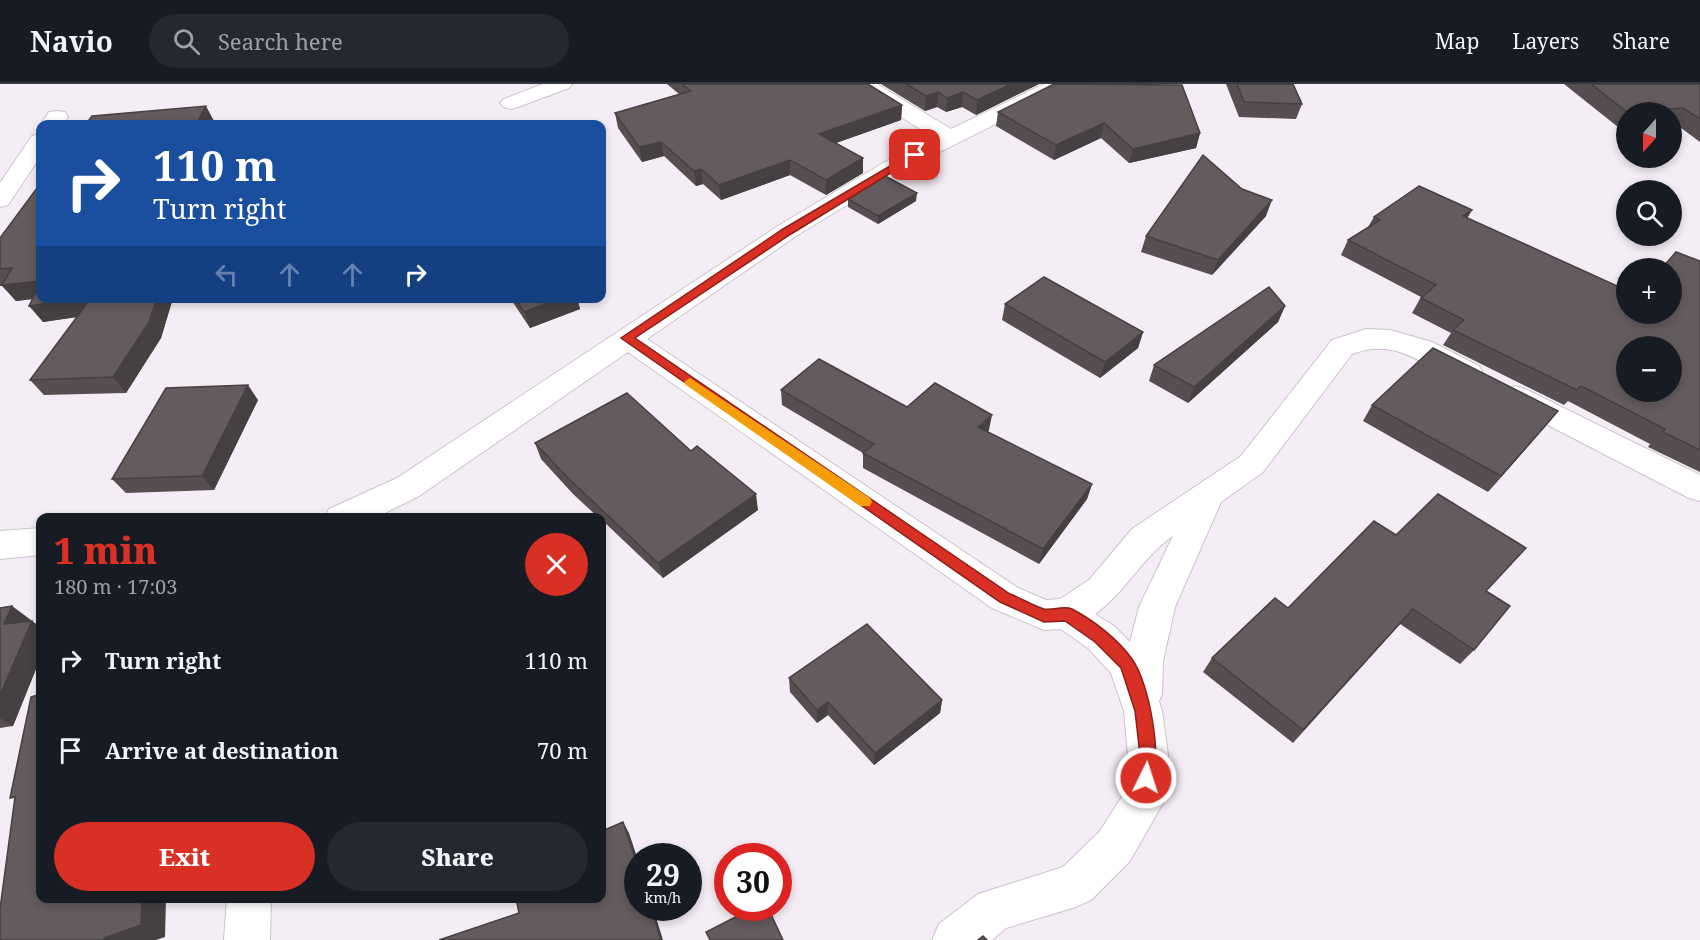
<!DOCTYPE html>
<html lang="en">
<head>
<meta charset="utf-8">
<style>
  body { margin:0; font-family:"Noto Serif",serif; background:#242831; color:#f1f3f6; height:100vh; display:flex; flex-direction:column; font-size:22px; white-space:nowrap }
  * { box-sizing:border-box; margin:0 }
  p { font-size:20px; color:#9ea1a6 }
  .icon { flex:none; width:33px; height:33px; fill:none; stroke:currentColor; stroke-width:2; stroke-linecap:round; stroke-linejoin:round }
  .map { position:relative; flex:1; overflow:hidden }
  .side { position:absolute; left:36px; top:429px; width:570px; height:390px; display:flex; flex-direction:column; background:#171b24; border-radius:12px; box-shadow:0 3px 9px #0003 }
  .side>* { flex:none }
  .top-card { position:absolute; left:36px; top:36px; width:570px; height:183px; border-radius:12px; box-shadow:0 3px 9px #0003; background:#1a4fa0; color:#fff; overflow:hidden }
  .needle { width:39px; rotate:201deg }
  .buttons { position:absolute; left:1616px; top:18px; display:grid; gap:12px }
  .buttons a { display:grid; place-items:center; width:66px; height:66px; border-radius:50%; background:#171b24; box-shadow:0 3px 9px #0003; font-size:30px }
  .speed { position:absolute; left:624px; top:759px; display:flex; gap:12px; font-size:30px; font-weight:700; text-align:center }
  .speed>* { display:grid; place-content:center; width:78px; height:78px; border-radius:50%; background:#171b24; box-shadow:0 3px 9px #0003; line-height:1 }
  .speed small { font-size:15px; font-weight:400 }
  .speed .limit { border:9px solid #d22; background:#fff; color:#111 }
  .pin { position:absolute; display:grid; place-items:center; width:51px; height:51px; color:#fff; margin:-26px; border-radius:12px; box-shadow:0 3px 9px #0006 }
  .me { position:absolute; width:66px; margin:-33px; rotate:4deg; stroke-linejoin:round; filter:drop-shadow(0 0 4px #0008) }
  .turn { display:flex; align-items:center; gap:21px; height:126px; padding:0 18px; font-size:27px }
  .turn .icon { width:78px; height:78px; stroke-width:2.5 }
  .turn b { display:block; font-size:42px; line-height:51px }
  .lanes { display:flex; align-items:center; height:57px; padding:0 18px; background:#0003; justify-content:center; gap:30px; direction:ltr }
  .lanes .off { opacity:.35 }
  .round { display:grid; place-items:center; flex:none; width:63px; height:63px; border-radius:32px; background:#242831 }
  .overview { display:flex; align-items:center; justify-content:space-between; height:102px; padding:0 18px }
  h1 { font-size:36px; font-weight:800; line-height:45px; color:#d93025 }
  .primary-button { display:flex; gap:12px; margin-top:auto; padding:12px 18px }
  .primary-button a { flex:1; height:69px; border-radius:36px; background:#d93025; color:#fff; font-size:24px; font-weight:800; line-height:69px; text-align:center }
  .primary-button a+a { background:#242831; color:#f1f3f6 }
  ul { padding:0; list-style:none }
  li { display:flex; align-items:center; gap:18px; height:90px; padding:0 18px }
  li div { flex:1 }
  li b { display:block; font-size:22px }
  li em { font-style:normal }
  header { display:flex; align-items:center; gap:36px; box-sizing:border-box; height:84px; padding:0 30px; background:#171b24; border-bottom:2px solid #363941 }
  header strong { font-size:28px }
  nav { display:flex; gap:33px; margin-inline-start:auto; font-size:21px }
  .search { width:420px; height:54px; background:#242831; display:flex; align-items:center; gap:15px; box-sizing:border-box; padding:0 21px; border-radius:33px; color:#9ea1a6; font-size:22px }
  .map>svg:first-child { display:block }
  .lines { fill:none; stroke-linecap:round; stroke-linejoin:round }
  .street-casing { stroke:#ccc4cd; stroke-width:2 }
  .street { fill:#fff; fill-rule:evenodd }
  .wall { fill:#564e51 }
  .shaded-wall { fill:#464042 }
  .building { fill:#645b5e; stroke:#464042; stroke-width:1.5; fill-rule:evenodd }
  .route { fill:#d93025; stroke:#8d1f18; stroke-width:1.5 }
  .slow { fill:#f59e0b }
</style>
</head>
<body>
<header>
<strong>Navio</strong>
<div class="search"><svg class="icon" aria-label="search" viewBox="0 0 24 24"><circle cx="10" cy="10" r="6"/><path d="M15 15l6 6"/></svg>Search here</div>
<nav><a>Map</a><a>Layers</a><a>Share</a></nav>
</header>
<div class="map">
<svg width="1700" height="856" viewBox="0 0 1700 856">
  <rect width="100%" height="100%" fill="#f4edf5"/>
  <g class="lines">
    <defs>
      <path id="street" d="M543,0H572L569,4L518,23L511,25L504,23L500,19L504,15Z
        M853,0H877L951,45L1044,0H1070L1067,4L906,85L796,152L647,255L1018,504L1046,516L1060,515L1089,496L1132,445L1241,372L1332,256L1366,245L1390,246L1432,258L1479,282L1483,289L1479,296C1441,307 1411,247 1352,270L1263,388L1221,418L1175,523L1163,577L1162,610L1159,617L1162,627L1168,671L1164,717L1130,777L1091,816L1076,823L1006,844L992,856H932L939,840L978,810L1063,783L1100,747L1123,711L1128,671L1124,627L1111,589L1088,564L1061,545L1044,546L992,524L628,268L419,412L375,434H325L329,425L397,394L778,142L890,75L934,54L856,4ZM1173,452L1139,523L1130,558L1114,542L1095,530C1126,508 1142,473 1173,452Z
        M57,27L65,28L68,33L63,40H41L49,28Z
        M40,50V73L8,121L0,123V99L32,52Z
        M1515,302L1525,305L1700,391V417L1689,414L1505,319L1500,312L1505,305Z
        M40,444V471L0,475V447Z
        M227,814H271L270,856H224Z"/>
    </defs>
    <!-- street casing -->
    <use href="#street" class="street-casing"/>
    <!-- street -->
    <use href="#street" class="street"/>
  </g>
  <!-- wall -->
  <path class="wall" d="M667,0H868L902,21L901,36L836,59L863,74V89L826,111L790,91L721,116L703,100L696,102L664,72L642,78L618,44L615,29L679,10Z
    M881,0H1039L976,31L962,23L946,28L937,23L925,27Z
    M1226,0H1293L1302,20L1296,35L1239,33Z
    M1564,0H1700V58L1673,38H1671V28H1626V42L1618,43Z
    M998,28L1200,49L1196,64L1129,79L1101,54L1054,76L996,42Z
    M848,115L916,117L878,140L848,123Z
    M1472,126L1467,134L1626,230L1700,177V388L1648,363L1650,360L1568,317L1564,321L1443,261L1451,249L1412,229L1421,213L1341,171L1348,156L1368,143L1374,133Z
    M1266,132L1212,191L1141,168L1146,152Z
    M0,154L40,214H173L161,254L126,309L44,311L30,296L77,233L43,238L33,215L16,217L2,202H0Z
    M510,214H577L580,225L530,244Z
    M1005,220L1143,248L1138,264L1100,294L1002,236Z
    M1285,222L1278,238L1188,319L1149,297L1154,281Z
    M781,306L907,323L989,346L987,348L1092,400L1087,415L1039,480L863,384V369L782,321Z
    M258,316L214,406L126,409L112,395Z
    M1372,321L1558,327L1488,408L1363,337Z
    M535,359L758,426L663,494L602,436V434H599L573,410L541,375Z
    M1486,507L1474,566L1460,580L1400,540L1293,659L1203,588L1212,574L1288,524Z
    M12,522L30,537H32L40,543V575L13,642L0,644V524Z
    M789,594L942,616L940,629L874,681L828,631L817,639L790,608Z"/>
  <!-- shaded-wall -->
  <path class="shaded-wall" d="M1011,0H1039L976,31L977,16Z
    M938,8L937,23L925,27L926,12Z
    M963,8L962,23L946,28L947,14Z
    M902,21L901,36L819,65V50Z
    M206,22L214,37L212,40H196Z
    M1104,39L1101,54L1054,76L1056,61Z
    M1200,49L1196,64L1129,79L1133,65Z
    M661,58L664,72L642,78L639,63Z
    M863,74V89L826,111V96Z
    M790,76V91L721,116L719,101Z
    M701,85L703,100L696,102L694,87Z
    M917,109L916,117L878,140V132Z
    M1272,116L1266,132L1212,191L1218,176Z
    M1472,126L1463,141V132Z
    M40,197V214L16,217L2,201Z
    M85,214H92L104,229L43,238L29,222Z
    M157,214H173L161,254L126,309L113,293Z
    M560,214H577L580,225L530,244L524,228Z
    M1285,222L1278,238L1188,319L1194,303Z
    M1143,248L1138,264L1100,294L1105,278Z
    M248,301L258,316L214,406L202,392Z
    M1558,327L1545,343L1488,408L1501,392Z
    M992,331L989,346L976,359L978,343Z
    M1092,400L1087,415L1039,480L1043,465Z
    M756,410L758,426L663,494L658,479Z
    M12,522L31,536L23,554L4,540Z
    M32,537L40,543V575L13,642L0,634V611Z
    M942,616L940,629L874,681L875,669Z
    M828,618V631L817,639V626Z
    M623,738L629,749L638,776V783Z
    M142,814H166L165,853L156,856H104V854Z
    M651,824H653L663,856H661Z"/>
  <!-- building -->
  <path class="building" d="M682,0H868L902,21L819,50L863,74L826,96L790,76L719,101L701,85L694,87L661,58L639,63L615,29L691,7Z
    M906,0H1011L977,16L963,8L947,14L938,8L926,12Z
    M1054,0L1182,1L1200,49L1133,65L1104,39L1056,61L998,28Z
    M1237,0H1293L1302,20L1244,18Z
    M1591,0H1700V35L1683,24L1627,28Z
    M206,22L196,40H86L92,32Z
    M1203,71L1242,105L1272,116L1218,176L1146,152Z
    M885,92L917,109L878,132L848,115Z
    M40,100V197L2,201L12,184L0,185V154Z
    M1419,102L1472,126L1463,132L1626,206V230H1671V184H1662L1676,168L1700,177V366L1663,348L1665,345L1581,302L1577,306L1453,246L1464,236L1421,214L1436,201L1348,156L1380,136L1374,133ZM1626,262H1671V308H1626Z
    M1044,193L1143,248L1105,278L1005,220Z
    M40,199V214H85L29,222Z
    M1269,203L1285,222L1194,303L1154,281Z
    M91,214H157L149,238L113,293L30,296Z
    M515,214H560L524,228Z
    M1433,264L1558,327L1501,392L1372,321Z
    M819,275L907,323L935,299L992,331L978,343L1092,400L1043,465L863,369L874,360L781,306Z
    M248,301L202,392L112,395L166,304Z
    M627,309L691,367L697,362L756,410L658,479L568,394L535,359Z
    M1438,410L1526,464L1486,507L1510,522L1474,566L1413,525L1303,646L1212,574L1275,514L1288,524L1374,437L1396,451Z
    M12,522L4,540L32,537L0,611V524Z
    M867,540L942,616L875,669L828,618L817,626L789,594Z
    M40,610V814H142L141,841L104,854V856H0V825L15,713L10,714L31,613Z
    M623,738L638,783V824H651L661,856H439L519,829L516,814H602V747Z
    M753,824H768L783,856H710L706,848Z
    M983,852L987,856H978Z"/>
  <!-- route -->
  <path class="route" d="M912,69L920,71L791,150L635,254L1010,510C1021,514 1033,522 1044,525C1053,527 1063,521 1072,525C1093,536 1118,555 1132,575C1149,598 1163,673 1151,700L1146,702L1140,700L1137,694L1140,671L1135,627L1121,584L1095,558L1065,537L1044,538L1000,518L621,254L783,145Z"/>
  <!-- slow -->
  <path class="slow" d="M690,294L870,414L872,418L870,422H860L686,301L684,298Z"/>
</svg>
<div class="buttons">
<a><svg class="needle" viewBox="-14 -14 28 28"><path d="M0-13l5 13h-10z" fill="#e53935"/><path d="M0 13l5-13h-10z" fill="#9ea1a6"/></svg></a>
<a><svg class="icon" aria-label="search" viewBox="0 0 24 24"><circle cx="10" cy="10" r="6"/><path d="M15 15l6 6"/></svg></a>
<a>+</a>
<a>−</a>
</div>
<div class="speed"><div>29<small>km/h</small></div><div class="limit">30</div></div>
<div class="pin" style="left:915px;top:71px;background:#d93025"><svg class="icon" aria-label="arrive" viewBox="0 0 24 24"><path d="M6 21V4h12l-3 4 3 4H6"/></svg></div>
<svg class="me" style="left:1146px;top:694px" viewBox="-20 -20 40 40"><circle r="17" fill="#d93025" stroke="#fff" stroke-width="3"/><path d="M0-11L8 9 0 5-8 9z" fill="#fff"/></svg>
<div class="top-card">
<div class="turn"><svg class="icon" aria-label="right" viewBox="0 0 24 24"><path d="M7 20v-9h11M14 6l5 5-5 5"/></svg><div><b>110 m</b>Turn right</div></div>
<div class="lanes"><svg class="icon off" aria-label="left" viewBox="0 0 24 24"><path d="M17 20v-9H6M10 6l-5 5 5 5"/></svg><svg class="icon off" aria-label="ahead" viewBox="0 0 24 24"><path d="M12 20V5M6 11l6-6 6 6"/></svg><svg class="icon off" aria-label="ahead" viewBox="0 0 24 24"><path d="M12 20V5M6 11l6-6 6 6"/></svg><svg class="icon" aria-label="right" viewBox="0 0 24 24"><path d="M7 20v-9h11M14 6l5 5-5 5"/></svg></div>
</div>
<section class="side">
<div class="overview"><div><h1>1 min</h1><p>180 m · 17:03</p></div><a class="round" style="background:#d93025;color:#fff"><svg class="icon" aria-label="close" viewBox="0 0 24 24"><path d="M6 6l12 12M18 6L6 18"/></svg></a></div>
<ul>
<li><svg class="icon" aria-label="right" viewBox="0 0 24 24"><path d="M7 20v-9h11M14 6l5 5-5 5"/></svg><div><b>Turn right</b></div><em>110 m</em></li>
<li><svg class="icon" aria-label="arrive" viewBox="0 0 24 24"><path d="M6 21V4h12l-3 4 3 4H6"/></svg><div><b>Arrive at destination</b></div><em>70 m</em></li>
</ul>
<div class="primary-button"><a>Exit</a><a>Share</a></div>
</section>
</div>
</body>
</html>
